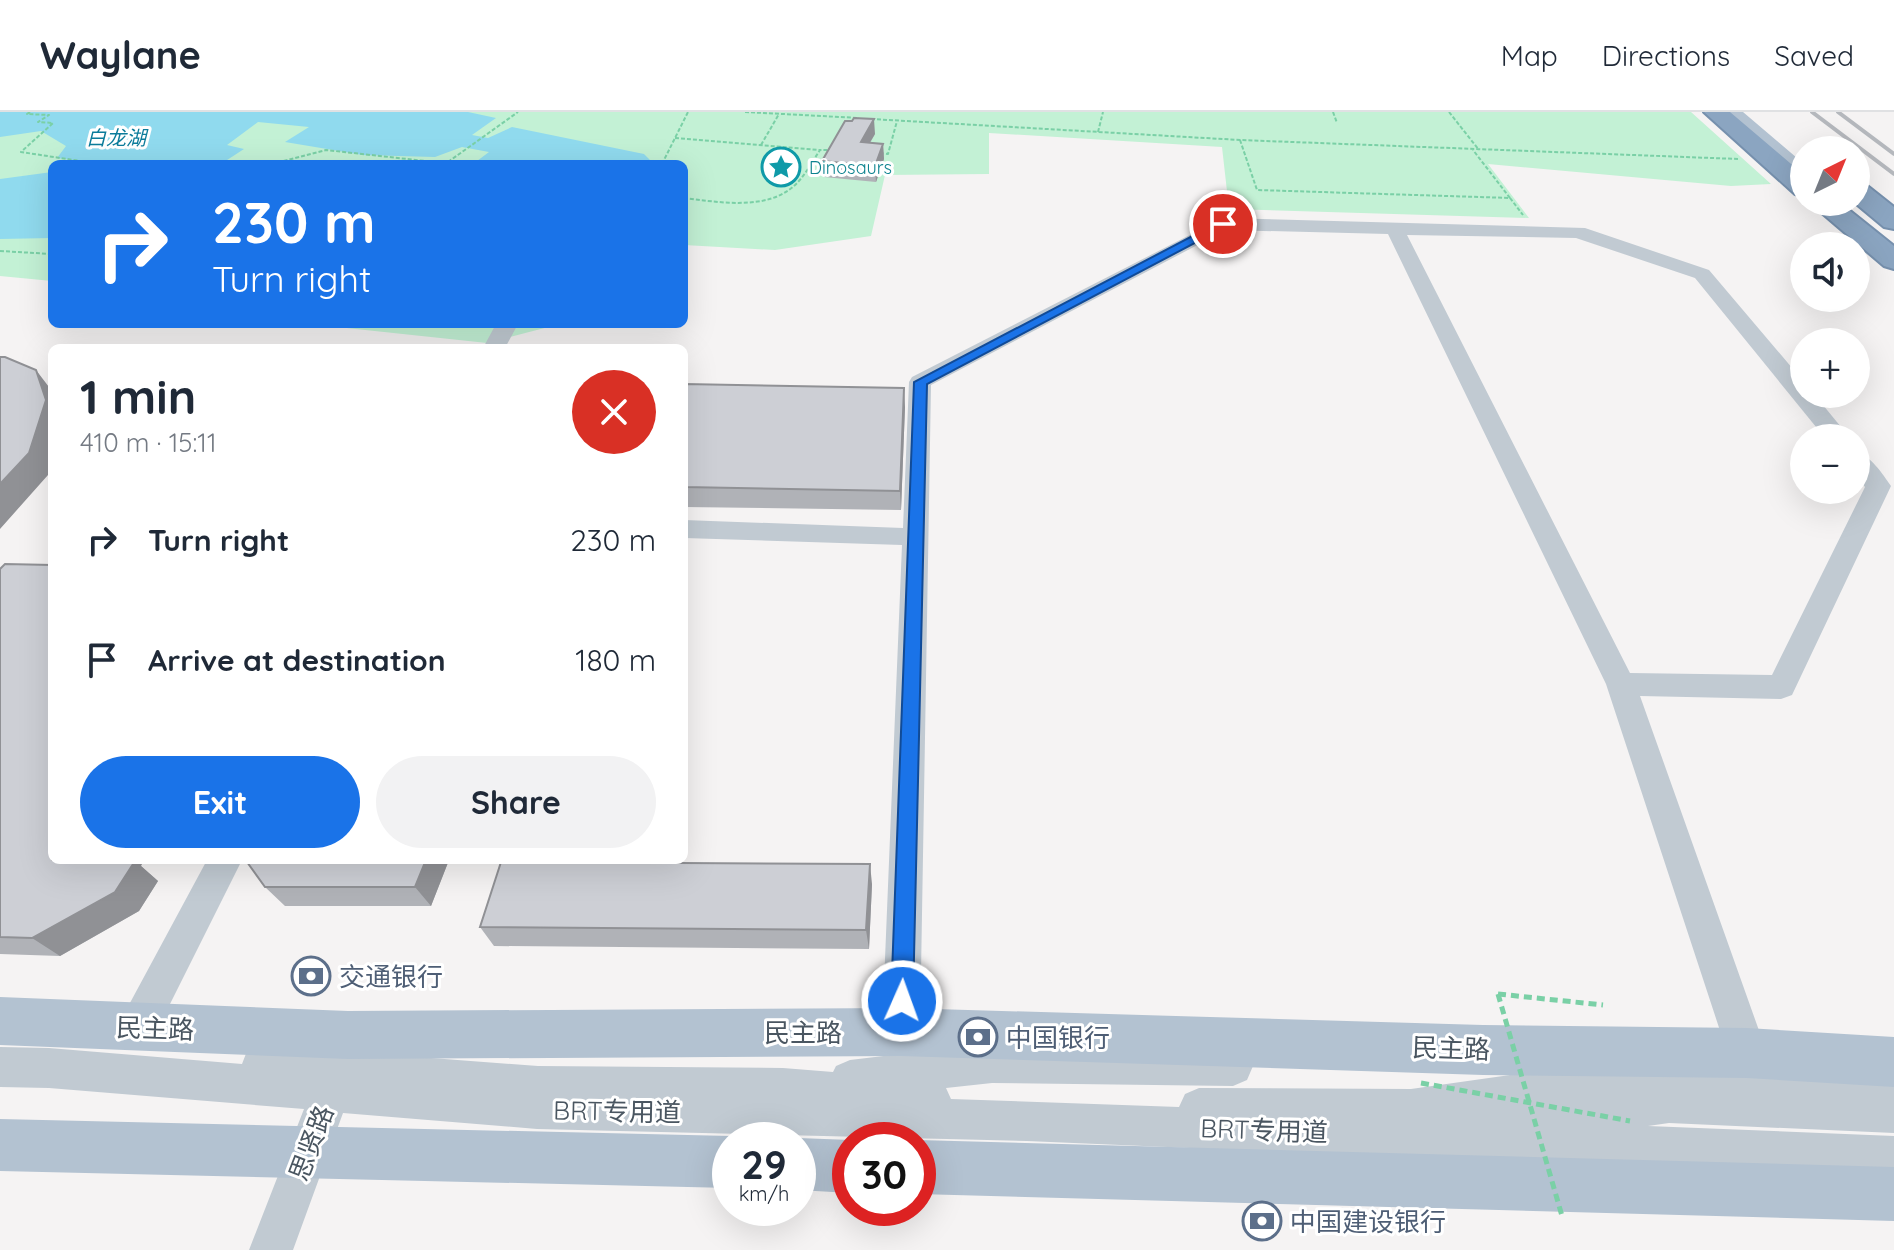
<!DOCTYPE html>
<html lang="en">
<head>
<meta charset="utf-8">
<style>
  body { margin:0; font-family:Quicksand,"Noto Sans SC",sans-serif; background:#f2f2f3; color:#1f2937; height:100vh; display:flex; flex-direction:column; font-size:30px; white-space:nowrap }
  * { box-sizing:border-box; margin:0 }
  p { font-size:26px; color:#747a83 }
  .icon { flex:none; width:44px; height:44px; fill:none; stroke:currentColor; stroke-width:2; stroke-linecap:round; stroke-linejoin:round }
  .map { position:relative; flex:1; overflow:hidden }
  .side { position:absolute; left:48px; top:232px; width:640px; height:520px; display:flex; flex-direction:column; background:#fff; border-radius:12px; box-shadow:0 8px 32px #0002 }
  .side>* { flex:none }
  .top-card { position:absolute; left:48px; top:48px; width:640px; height:168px; border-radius:12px; box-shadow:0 8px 32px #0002; background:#1a73e8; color:#fff; overflow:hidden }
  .needle { width:52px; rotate:43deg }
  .controls { position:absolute; left:1790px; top:24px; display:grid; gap:16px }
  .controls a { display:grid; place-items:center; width:80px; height:80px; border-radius:50%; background:#fff; box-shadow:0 8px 32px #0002; font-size:40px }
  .speed { position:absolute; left:712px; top:1010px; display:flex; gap:16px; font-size:40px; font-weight:700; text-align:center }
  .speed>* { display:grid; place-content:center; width:104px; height:104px; border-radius:50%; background:#fff; box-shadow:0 8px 32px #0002; line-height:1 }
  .speed small { font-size:20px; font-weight:400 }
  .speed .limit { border:12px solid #d22; background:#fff; color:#111 }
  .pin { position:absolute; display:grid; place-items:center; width:68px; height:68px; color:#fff; margin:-34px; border:4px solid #fff; border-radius:50%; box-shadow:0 2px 8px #0007 }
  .me { position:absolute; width:88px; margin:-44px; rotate:2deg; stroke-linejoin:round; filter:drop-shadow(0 0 6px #0008) }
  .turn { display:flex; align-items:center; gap:28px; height:168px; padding:0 32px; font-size:36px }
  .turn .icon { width:104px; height:104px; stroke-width:2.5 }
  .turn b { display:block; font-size:56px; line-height:68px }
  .round { display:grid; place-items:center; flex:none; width:84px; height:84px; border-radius:42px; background:#f2f2f3 }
  .overview { display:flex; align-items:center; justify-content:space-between; height:136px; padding:0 32px }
  h1 { font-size:48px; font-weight:700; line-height:60px }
  .cta { display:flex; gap:16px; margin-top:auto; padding:16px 32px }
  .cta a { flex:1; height:92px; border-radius:48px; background:#1a73e8; color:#fff; font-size:32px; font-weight:700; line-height:92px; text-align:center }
  .cta a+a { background:#f2f2f3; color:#1f2937 }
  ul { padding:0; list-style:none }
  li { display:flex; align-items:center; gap:24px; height:120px; padding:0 32px }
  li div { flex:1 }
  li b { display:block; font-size:30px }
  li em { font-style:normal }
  header { display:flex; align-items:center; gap:48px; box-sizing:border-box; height:112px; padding:0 40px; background:#fff; border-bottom:2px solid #e0e1e3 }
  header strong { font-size:38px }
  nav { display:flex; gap:44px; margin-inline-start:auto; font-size:28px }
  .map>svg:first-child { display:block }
  .green { fill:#c3f1d5 }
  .water { fill:#90daee }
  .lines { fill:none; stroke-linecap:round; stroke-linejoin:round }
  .highway-casing { stroke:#7690ad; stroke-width:4 }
  .path-far1 { stroke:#7ad0a6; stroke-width:2; stroke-dasharray:4 2; stroke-linecap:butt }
  .path { stroke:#7ad0a6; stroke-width:5; stroke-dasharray:8 5; stroke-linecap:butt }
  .minor { fill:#c1cad2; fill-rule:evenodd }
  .major { fill:#b3c2d1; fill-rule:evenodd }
  .highway { fill:#8ba5c1; fill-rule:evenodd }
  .rail { stroke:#b5b8bd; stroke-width:4 }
  .path-bridge { stroke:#7ad0a6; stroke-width:5; stroke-dasharray:8 5; stroke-linecap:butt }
  .wall { fill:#b0b2b7 }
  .shaded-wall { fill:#909195 }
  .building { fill:#cdcfd5; stroke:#909195; stroke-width:2 }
  .route { fill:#1a73e8; stroke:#114b97; stroke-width:2 }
  .labels { text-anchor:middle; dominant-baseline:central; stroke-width:6; stroke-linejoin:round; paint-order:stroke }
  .far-culture-label { font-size:18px; fill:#0d838f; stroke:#fff; text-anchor:start }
  .far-water-label { font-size:20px; font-style:italic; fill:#0c7c9b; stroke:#fff }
  .near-service-label { font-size:26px; fill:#4e5e75; stroke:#fff; text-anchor:start }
  .near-street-label { font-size:26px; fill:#4a5661; stroke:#fff }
</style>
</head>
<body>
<header>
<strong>Waylane</strong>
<nav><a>Map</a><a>Directions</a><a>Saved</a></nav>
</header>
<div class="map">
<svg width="1894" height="1138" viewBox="0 0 1894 1138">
  <rect width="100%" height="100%" fill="#f5f3f3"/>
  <!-- green -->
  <path class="green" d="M0,0H1691L1771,72L1731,74L1488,52L1529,106L1229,97L1222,35L989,21V62L885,63L871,124L775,138L684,133V52H52V169L0,164Z
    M309,212H560L487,231Z"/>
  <!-- water -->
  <path class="water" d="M0,0H468L496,6L472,23L488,26L512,15L644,42L650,48L647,52H494L477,49L489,40L462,35L435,45L363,43L285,30L309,15L258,10L227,33L244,37L224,50L140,48L135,52H80L79,49L57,46L66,34L41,19L0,25Z
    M52,60V126L0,127V67Z"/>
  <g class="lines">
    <defs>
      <path id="highway" d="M1704,0H1730L1804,63V84L1795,82Z
        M1856,70L1865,72L1894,95V117L1884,115L1854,90Z
        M1809,90H1839L1894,134V157L1884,154Z"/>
    </defs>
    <!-- highway casing -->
    <use href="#highway" class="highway-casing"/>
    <!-- path-far1 -->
    <path class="path-far1" d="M30,0L27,2L49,3L38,10L53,11L21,40L80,49L142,52
      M745,0L859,6
      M1333,0L1337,11
      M1449,0L1479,38
      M871,7L1240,28L1738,47
      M1098,20L1103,0
      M675,26L820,38
      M1240,28L1257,78L1510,86L1473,38
      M761,33L779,2
      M880,41L888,42L897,9
      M448,50L518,0
      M272,52L326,38L452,52
      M662,52L688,0
      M684,86C718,90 766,99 794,74C805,64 812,50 820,38H831
      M1510,86L1523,103
      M0,139L52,142"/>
    <!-- path -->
    <path class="path" d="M1498,882L1603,893"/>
    <!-- minor -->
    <path class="minor" d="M1223,106L1585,116L1709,158L1804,270V282H1814L1850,326H1825L1695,166L1576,126L1407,123L1630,561L1772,563L1865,375L1856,364V340C1871,344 1882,361 1891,374L1792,583L1781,587L1640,584L1767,941L1764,947L1894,958V1021L1669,1011L1648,1014L1894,1024V1066L1027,1029L537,1017L343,1001L293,1138H249L304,997L49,976L0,975V935L49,936L242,952L247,939L261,933L538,954L783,956L833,960L836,954L850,948L992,931L1233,934L1247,940L1253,954L1247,968L1233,974L992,971L946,976L951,987L1179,995L1185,982L1199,976L1411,977L1651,943L1665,949L1670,961L1675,950L1689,944L1729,946L1606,572L1388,122L1226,118L931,273L920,920L915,933L901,939L887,933L882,920L902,433L684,426V408L903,416L909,270L912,265Z
      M496,212H518L505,236H483Z
      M207,748H242L152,928L138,934L124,928L119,915L124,902Z"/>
    <!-- major -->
    <path class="major" d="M1721,0H1743L1804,52V71L1796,69Z
      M0,885L348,899L901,896L1483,913L1747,916L1894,925V975L1747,966L1483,963L901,944L348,947L0,933Z
      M0,1007L730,1024L741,1028H730V1076L0,1059Z
      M798,1026L851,1028L850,1081L798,1078V1028H792Z
      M918,1028L1894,1055V1109L918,1082Z"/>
    <!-- highway -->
    <use href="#highway" class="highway"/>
    <!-- rail -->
    <path class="rail" d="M1812,0L1894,62
      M1838,0L1894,42"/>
    <!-- path-bridge -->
    <path class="path-bridge" d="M1498,882L1562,1104
      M1421,971L1630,1009"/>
  </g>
  <!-- wall -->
  <path class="wall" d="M875,22L870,31L883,32L884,47L876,70L824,65L822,49Z
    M684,272L905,295L901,398L684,395Z
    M0,457L141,754L158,769L139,799L60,844L0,842Z
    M449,748L431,794H285L265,775Z
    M872,772L869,837L494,834L480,815Z"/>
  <!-- shaded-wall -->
  <path class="shaded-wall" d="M874,7L875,22L861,45V30Z
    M883,32L884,47L876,70L875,54Z
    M36,258L52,279V349L48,363L0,417V372Z
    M904,276L905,295L901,398L900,379Z
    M114,748H144L141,754L158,769L139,799L60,844L32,826Z
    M426,748H449L431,794L415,775Z
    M870,752L872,772L869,837L866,818Z"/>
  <!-- building -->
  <path class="building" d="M854,6L874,7L861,30L883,32L875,54L822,49L845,9H852Z
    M0,245H5L36,258L46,288L29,341L0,372Z
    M684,272L904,276L900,379L684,375Z
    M5,452L52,453V748H126L135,749L115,780L32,826L0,825V457Z
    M248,748H426L415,775H265L247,750Z
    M501,750L870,752L866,818L480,815Z"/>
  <!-- route -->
  <path class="route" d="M1223,108L1228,112L1227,114L927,272L913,889L910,897L902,900L894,897L891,889L914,270Z"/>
  <!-- icons -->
  <defs>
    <symbol id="sight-ring" viewBox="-11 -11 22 22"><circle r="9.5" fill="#fff" stroke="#0f9aa8" stroke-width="1.5"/><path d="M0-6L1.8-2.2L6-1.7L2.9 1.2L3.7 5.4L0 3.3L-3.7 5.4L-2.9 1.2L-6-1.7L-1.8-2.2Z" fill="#0f9aa8"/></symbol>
    <symbol id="bank-ring" viewBox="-11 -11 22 22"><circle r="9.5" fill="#fff" stroke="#5c6f8a" stroke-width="1.5"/><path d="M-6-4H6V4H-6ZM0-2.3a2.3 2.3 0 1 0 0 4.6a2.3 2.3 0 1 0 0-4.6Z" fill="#5c6f8a"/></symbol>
  </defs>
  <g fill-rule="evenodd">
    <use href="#sight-ring" x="759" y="33" width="44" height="44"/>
    <use href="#bank-ring" x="289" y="842" width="44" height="44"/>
    <use href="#bank-ring" x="956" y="903" width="44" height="44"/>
    <use href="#bank-ring" x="1240" y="1087" width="44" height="44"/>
  </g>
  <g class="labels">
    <!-- far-culture labels -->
    <g class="far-culture-label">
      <text x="809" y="55">Dinosaurs</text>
    </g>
    <!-- far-water labels -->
    <g class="far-water-label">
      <text x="116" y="25">白龙湖</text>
    </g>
    <!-- near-service labels -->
    <g class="near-service-label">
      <text x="339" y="864">交通银行</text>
      <text x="1006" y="925">中国银行</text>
      <text x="1290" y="1109">中国建设银行</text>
    </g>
    <!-- near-street labels -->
    <g class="near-street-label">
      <text transform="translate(155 916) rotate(2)">民主路</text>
      <text x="803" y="920">民主路</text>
      <text transform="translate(1451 936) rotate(2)">民主路</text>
      <text transform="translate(617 999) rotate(1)">BRT专用道</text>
      <text transform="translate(1264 1018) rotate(2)">BRT专用道</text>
      <text transform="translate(311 1031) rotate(-69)">思贤路</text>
    </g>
  </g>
</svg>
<div class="controls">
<a><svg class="needle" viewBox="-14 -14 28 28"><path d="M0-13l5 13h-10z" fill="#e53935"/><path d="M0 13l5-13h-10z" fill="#747a83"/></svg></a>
<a><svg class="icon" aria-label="sound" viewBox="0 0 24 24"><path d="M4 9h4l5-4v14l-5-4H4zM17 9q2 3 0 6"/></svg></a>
<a>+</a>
<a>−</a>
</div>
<div class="speed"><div>29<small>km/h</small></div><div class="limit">30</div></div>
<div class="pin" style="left:1223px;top:112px;background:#d93025"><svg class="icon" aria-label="arrive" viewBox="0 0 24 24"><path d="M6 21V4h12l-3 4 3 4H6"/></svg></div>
<svg class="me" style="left:902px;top:889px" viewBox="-20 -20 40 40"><circle r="17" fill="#1a73e8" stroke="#fff" stroke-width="3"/><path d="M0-11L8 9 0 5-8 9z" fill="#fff"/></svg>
<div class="top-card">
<div class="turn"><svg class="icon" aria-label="right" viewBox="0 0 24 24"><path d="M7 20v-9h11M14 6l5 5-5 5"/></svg><div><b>230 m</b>Turn right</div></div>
</div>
<section class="side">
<div class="overview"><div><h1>1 min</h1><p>410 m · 15:11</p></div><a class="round" style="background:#d93025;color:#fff"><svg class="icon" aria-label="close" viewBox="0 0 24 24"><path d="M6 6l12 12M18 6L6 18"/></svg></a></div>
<ul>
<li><svg class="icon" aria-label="right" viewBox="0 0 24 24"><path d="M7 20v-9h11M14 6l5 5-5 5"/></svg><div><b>Turn right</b></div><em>230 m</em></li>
<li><svg class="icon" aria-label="arrive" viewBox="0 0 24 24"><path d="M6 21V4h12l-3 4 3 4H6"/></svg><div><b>Arrive at destination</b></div><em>180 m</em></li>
</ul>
<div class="cta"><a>Exit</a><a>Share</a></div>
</section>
</div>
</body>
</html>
